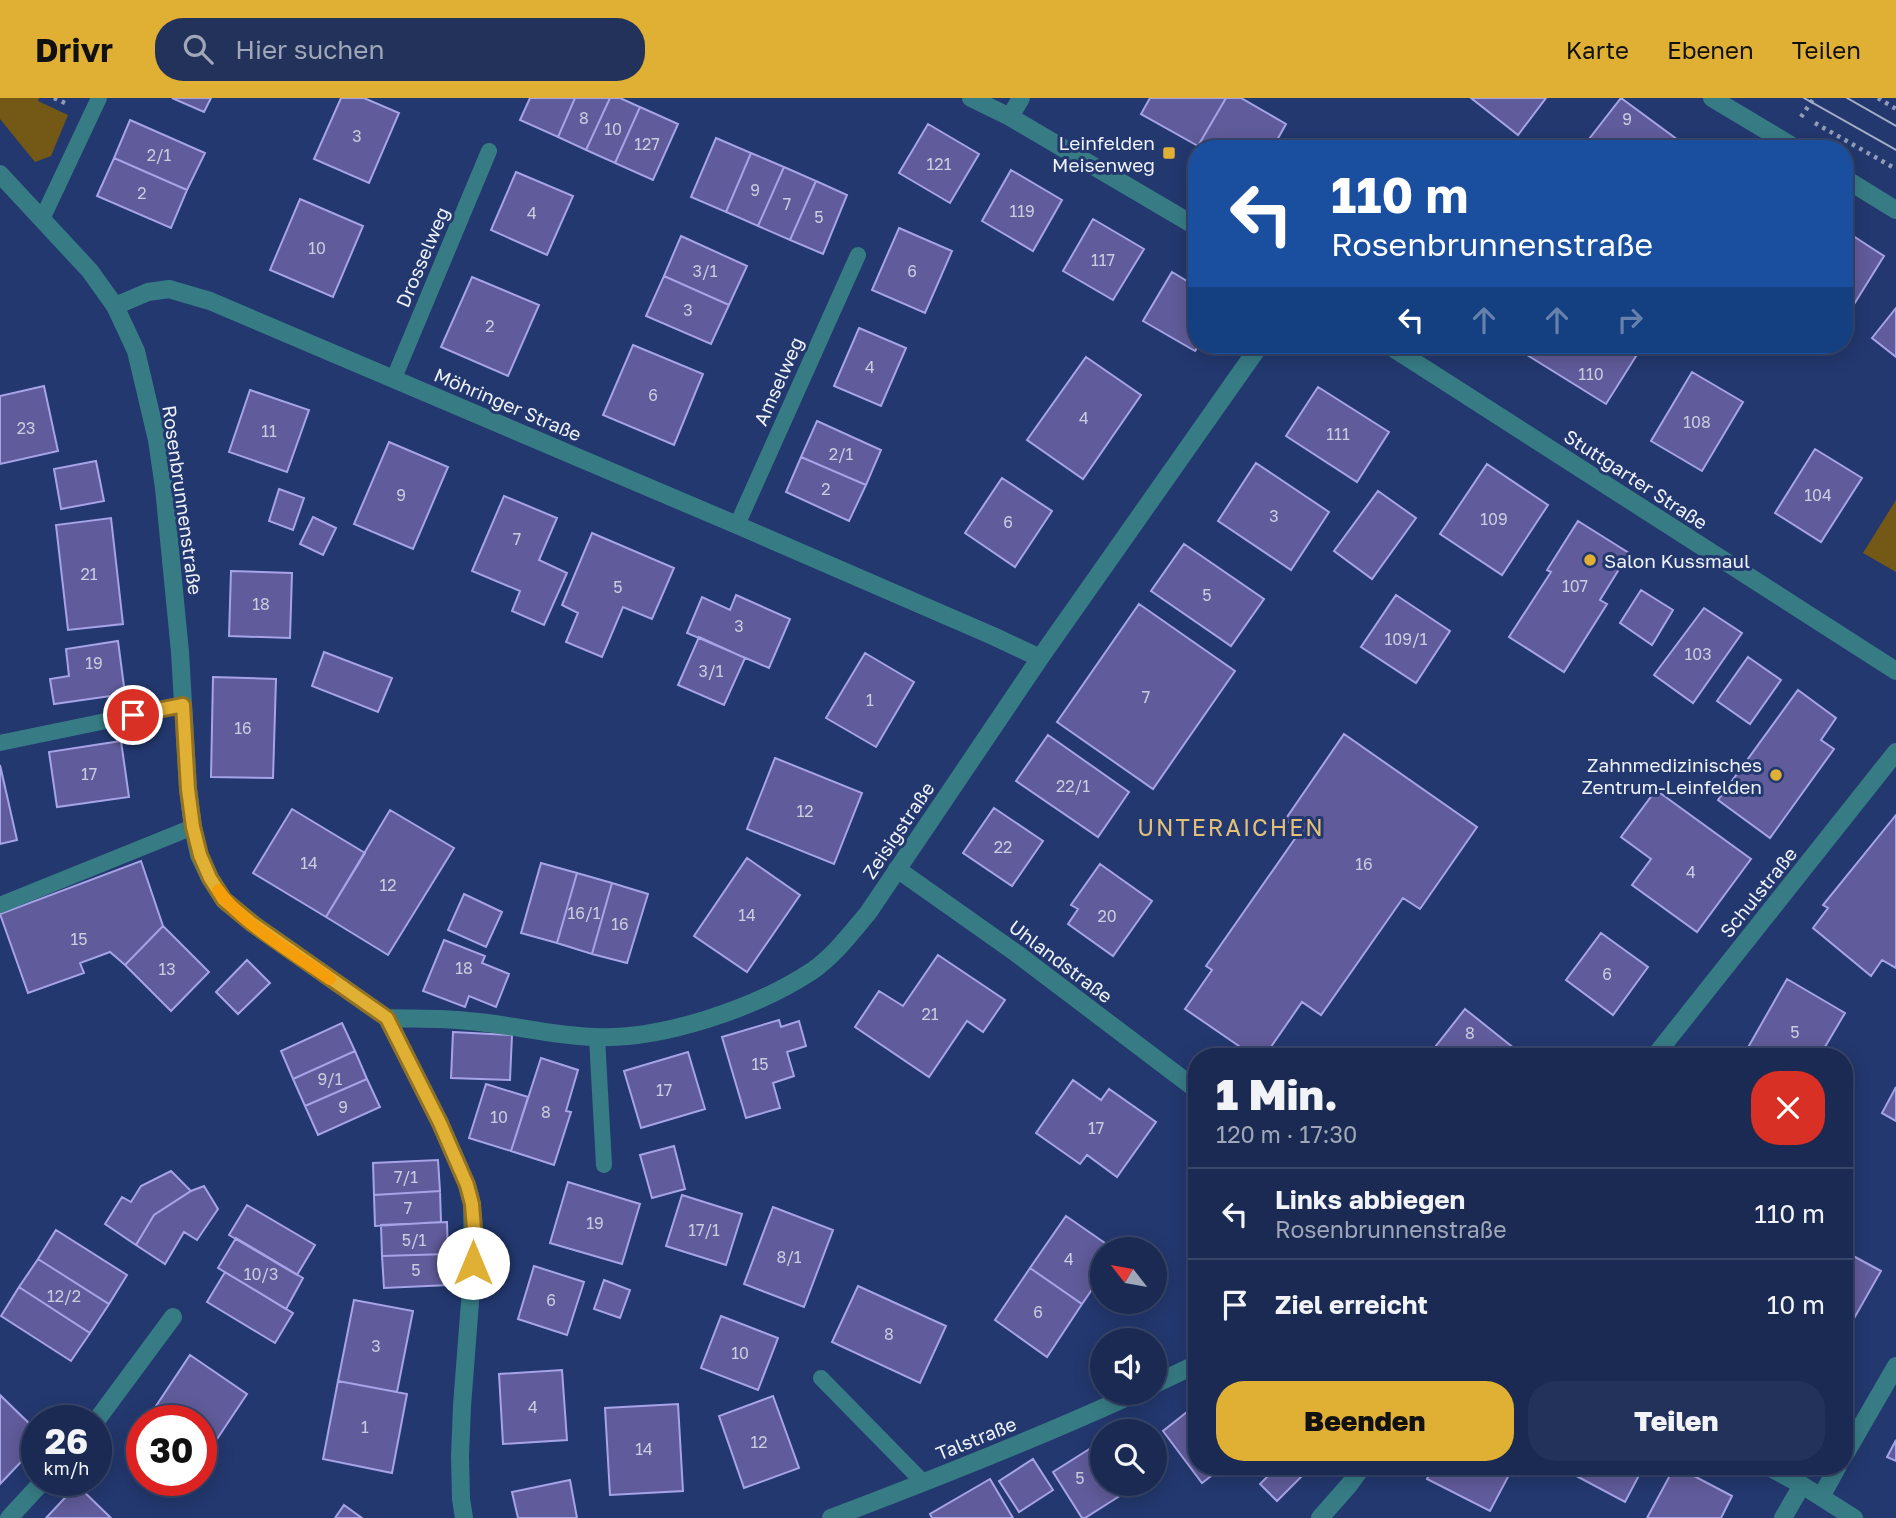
<!DOCTYPE html>
<html lang="de">
<head>
<meta charset="utf-8">
<style>
  body { margin:0; font-family:"Golos Text",sans-serif; background:#23325a; color:#f1f3f6; height:100vh; display:flex; flex-direction:column; font-size:26px; white-space:nowrap }
  * { box-sizing:border-box; margin:0 }
  p { font-size:23px; color:#9fa7b8 }
  .icon { flex:none; width:38px; height:38px; fill:none; stroke:currentColor; stroke-width:2; stroke-linecap:round; stroke-linejoin:round }
  .map { position:relative; flex:1; overflow:hidden }
  .sheet { position:absolute; left:1188px; top:950px; width:665px; height:427px; display:flex; flex-direction:column; background:#1a2a53; border-radius:28px; box-shadow:0 4px 18px #0003,0 0 0 2px #38466a }
  .sheet>* { flex:none }
  .hud { position:absolute; left:1188px; top:42px; width:665px; height:214px; border-radius:28px; box-shadow:0 4px 18px #0003,0 0 0 2px #38466a; background:#1a4fa0; color:#fff; overflow:hidden }
  .needle { width:46px; rotate:301deg }
  .fabs { position:absolute; left:1090px; top:1139px; display:grid; gap:14px }
  .fabs a { display:grid; place-items:center; width:77px; height:77px; border-radius:50%; background:#1a2a53; box-shadow:0 4px 18px #0003,0 0 0 2px #38466a; font-size:35px }
  .speed { position:absolute; left:21px; top:1307px; display:flex; gap:14px; font-size:35px; font-weight:700; text-align:center }
  .speed>* { display:grid; place-content:center; width:91px; height:91px; border-radius:50%; background:#1a2a53; box-shadow:0 4px 18px #0003,0 0 0 2px #38466a; line-height:1 }
  .speed small { font-size:18px; font-weight:400 }
  .speed .limit { border:10px solid #d22; background:#fff; color:#111 }
  .pin { position:absolute; display:grid; place-items:center; width:60px; height:60px; color:#fff; margin:-30px; border:4px solid #fff; border-radius:50%; box-shadow:0 2px 7px #0007 }
  .me { position:absolute; width:77px; margin:-38px; rotate:0deg; stroke-linejoin:round; filter:drop-shadow(0 0 5px #0008) }
  .turn { display:flex; align-items:center; gap:24px; height:147px; padding:0 28px; font-size:32px }
  .turn .icon { width:91px; height:91px; stroke-width:2.5 }
  .turn b { display:block; font-size:49px; line-height:60px }
  .lanes { display:flex; align-items:center; height:66px; padding:0 28px; background:#0003; justify-content:center; gap:35px; direction:ltr }
  .lanes .off { opacity:.35 }
  .round { display:grid; place-items:center; flex:none; width:74px; height:74px; border-radius:28px; background:#23325a }
  .head { display:flex; align-items:center; justify-content:space-between; height:119px; padding:0 28px }
  h1 { font-size:42px; font-weight:800; line-height:52px }
  .cta { display:flex; gap:14px; margin-top:auto; padding:14px 28px }
  .cta a { flex:1; height:80px; border-radius:28px; background:#e0b034; color:#111; font-size:28px; font-weight:800; line-height:80px; text-align:center }
  .cta a+a { background:#23325a; color:#f1f3f6 }
  ul { padding:0; list-style:none }
  li { display:flex; align-items:center; gap:21px; height:91px; padding:0 28px; border-top:2px solid #38466a }
  li div { flex:1 }
  li b { display:block; font-size:26px }
  li em { font-style:normal }
  header { display:flex; align-items:center; gap:42px; box-sizing:border-box; height:98px; padding:0 35px; background:#e0b034; color:#111 }
  header strong { font-size:33px }
  nav { display:flex; gap:38px; margin-inline-start:auto; font-size:24px }
  .search { width:490px; height:63px; background:#23325a; display:flex; align-items:center; gap:18px; box-sizing:border-box; padding:0 24px; border-radius:28px; color:#9fa7b8; font-size:26px }
  .map>svg:first-child { display:block }
  .green { fill:#735915 }
  .building { fill:#605b9a; stroke:#a6a3e7; stroke-width:2 }
  .lines { fill:none; stroke-linecap:round; stroke-linejoin:round }
  .path { stroke:#919cb9; stroke-width:4.5; stroke-dasharray:3.5 5; stroke-linecap:butt }
  .lane { stroke:#377c85; stroke-width:16 }
  .street { stroke:#377c85; stroke-width:18 }
  .tram { stroke:#a3adc5; stroke-width:2 }
  .route-casing { stroke:#927222; stroke-width:18 }
  .route { stroke:#e0b034; stroke-width:12 }
  .slow { stroke:#f59e0b; stroke-width:12 }
  .poi-dot { fill:#e0b034; stroke:#23386f; stroke-width:2.5 }
  .labels { text-anchor:middle; dominant-baseline:central; stroke-width:6; stroke-linejoin:round; paint-order:stroke }
  .number-label { font-size:16px; fill:#cacce0 }
  .poi-label { font-size:19px; fill:#eef1f8; stroke:#23386f; text-anchor:end }
  .street-label { font-size:19px; fill:#eef1f8; stroke:#23386f }
  .quarter-label { font-size:23px; letter-spacing:2px; fill:#e3c178; stroke:#23386f }
</style>
</head>
<body>
<header>
<strong>Drivr</strong>
<div class="search"><svg class="icon" aria-label="search" viewBox="0 0 24 24"><circle cx="10" cy="10" r="6"/><path d="M15 15l6 6"/></svg>Hier suchen</div>
<nav><a>Karte</a><a>Ebenen</a><a>Teilen</a></nav>
</header>
<div class="map">
<svg width="1896" height="1420" viewBox="0 0 1896 1420">
  <rect width="100%" height="100%" fill="#23386f"/>
  <!-- green -->
  <path class="green" d="M0,0H39L38,3L68,17L51,58L35,64L0,21Z
    M1896,402V474L1863,455Z"/>
  <!-- building -->
  <path class="building" d="M172,0H211L204,14Z
    M341,0H364L399,15L369,85L314,61Z
    M530,0H575L558,39L520,22Z
    M575,0H610L586,52L558,39Z
    M610,0H620L640,9L615,65L586,52Z
    M1150,0H1226L1198,48L1141,16Z
    M1226,0H1241L1286,26L1272,51H1203L1198,48Z
    M1471,0H1546L1518,37Z
    M1621,0L1678,42L1671,51L1582,50Z
    M640,9L678,26L653,82L615,65Z
    M130,22L205,55L187,92L114,60Z
    M928,26L979,56L950,105L899,75Z
    M716,40L751,55L726,114L691,99Z
    M751,55L784,69L758,128L726,114Z
    M114,60L187,92L171,130L97,98Z
    M784,69L816,83L790,142L758,128Z
    M1011,72L1062,102L1033,153L982,123Z
    M516,74L573,98L547,157L491,132Z
    M816,83L847,97L823,156L790,142Z
    M300,101L363,128L333,199L270,172Z
    M1093,121L1144,151L1113,202L1063,173Z
    M899,130L952,153L925,215L872,192Z
    M1844,132L1884,158L1848,216L1844,214Z
    M681,138L747,168L729,207L664,178Z
    M1172,174L1197,189V247H1199L1195,253L1143,223Z
    M664,178L729,207L711,246L646,218Z
    M472,179L539,207L508,278L441,249Z
    M1896,210V259L1872,240Z
    M859,230L906,250L881,308L834,288Z
    M633,247L703,276L674,347L603,317Z
    M1511,247H1643L1606,306Z
    M1086,259L1141,297L1083,381L1027,342Z
    M1692,274L1743,304L1702,373L1651,343Z
    M44,288L58,353L0,366V298Z
    M1318,289L1389,334L1357,384L1286,338Z
    M250,292L309,312L287,374L229,354Z
    M817,323L881,352L866,387L801,359Z
    M389,344L448,369L413,451L354,426Z
    M1815,351L1862,380L1821,444L1775,415Z
    M801,359L866,387L849,423L786,394Z
    M96,363L104,403L61,411L54,371Z
    M1256,365L1329,414L1291,472L1218,423Z
    M1487,366L1548,407L1502,477L1440,436Z
    M1002,380L1052,413L1015,469L965,435Z
    M279,391L304,400L293,432L269,423Z
    M1378,393L1416,420L1372,481L1334,453Z
    M504,398L557,420L539,462L567,475L544,527L512,513L520,493L472,473Z
    M313,419L336,430L323,457L300,446Z
    M111,420L123,526L68,532L56,427Z
    M1578,423L1629,455L1600,502L1607,506L1564,574L1509,539L1551,474L1547,472Z
    M592,435L674,470L652,521L623,509L602,559L566,544L578,515L562,507Z
    M1184,446L1264,501L1231,548L1151,493Z
    M231,473L292,475L290,540L229,538Z
    M1641,492L1673,512L1652,547L1620,525Z
    M736,497L790,521L769,570L687,535L702,499L730,512Z
    M1396,497L1450,533L1416,585L1361,549Z
    M1139,506L1235,573L1153,691L1057,624Z
    M1704,510L1742,535L1693,605L1654,577Z
    M699,539L745,560L724,607L678,587Z
    M118,543L125,596L54,606L50,581L69,578L66,551Z
    M324,554L392,580L378,614L312,588Z
    M865,555L914,584L876,649L826,620Z
    M1748,559L1781,582L1750,626L1717,603Z
    M213,579L276,581L273,680L211,679Z
    M1798,592L1836,620L1821,642L1834,651L1770,740L1718,702Z
    M1344,636L1477,729L1420,811L1403,800L1321,917L1302,904L1264,959H1255L1185,911L1212,872L1206,868L1301,732L1285,722Z
    M1048,637L1129,694L1098,739L1016,683Z
    M121,643L129,699L57,709L49,654Z
    M775,660L862,695L834,766L747,731Z
    M0,667L17,742L0,746Z
    M1656,692L1751,761L1697,834L1632,787L1651,761L1621,739Z
    M994,710L1043,743L1012,788L963,755Z
    M292,711L365,755L326,819L253,775Z
    M390,712L454,750L388,857L326,819Z
    M1896,717V870L1882,862L1871,878L1813,830L1828,810L1823,807Z
    M747,760L800,797L747,874L694,838Z
    M141,763L163,828L125,867L110,854L80,865L84,875L28,895L0,816Z
    M541,765L577,775L557,845L521,835Z
    M1100,766L1152,803L1113,858L1068,826L1078,811L1071,807Z
    M577,775L612,785L592,856L557,845Z
    M612,785L648,796L627,865L592,856Z
    M464,796L502,814L486,849L448,832Z
    M163,828L209,874L171,913L125,867Z
    M1601,835L1648,869L1613,917L1566,882Z
    M444,842L485,858L482,865L509,876L496,909L469,898L465,909L423,893Z
    M938,857L1005,902L983,934L967,923L929,979L855,929L879,893L903,908Z
    M247,862L270,885L238,916L216,894Z
    M1787,881L1845,915L1819,959H1756L1746,953Z
    M1465,911L1525,959L1428,958Z
    M779,922L781,929L799,923L806,948L787,954L794,978L773,985L780,1010L746,1020L722,939Z
    M342,925L355,953L293,981L281,953Z
    M453,934L512,937L510,982L451,980Z
    M355,953L367,981L305,1008L293,981Z
    M688,954L705,1011L641,1030L624,973Z
    M541,960L578,972L566,1013L571,1014L554,1067L511,1053Z
    M367,981L380,1009L318,1037L305,1008Z
    M1073,982L1101,1002L1109,991L1156,1024L1117,1079L1087,1057L1080,1066L1036,1035Z
    M486,986L528,999L511,1053L469,1040Z
    M1896,989V1023L1882,1015Z
    M674,1048L685,1091L652,1100L640,1057Z
    M438,1062L440,1093L374,1097L373,1065Z
    M1197,1065V1084L1187,1076Z
    M171,1073L191,1093L154,1117L136,1147L105,1126L122,1099L131,1104L141,1088Z
    M568,1084L640,1106L622,1166L550,1145Z
    M204,1088L218,1111L197,1142L184,1134L165,1166L136,1147L154,1117L191,1093Z
    M440,1093L441,1124L375,1128L374,1097Z
    M682,1097L742,1116L726,1167L666,1148Z
    M247,1107L315,1147L297,1177L229,1137Z
    M773,1109L833,1132L804,1209L744,1186Z
    M1066,1118L1115,1152H1102V1177L1082,1206L1030,1170Z
    M447,1124L448,1156L382,1158L381,1127Z
    M56,1132L127,1177L109,1206L38,1161Z
    M236,1140L303,1180L286,1211L218,1170Z
    M1844,1153L1881,1173L1848,1231L1844,1229Z
    M448,1156L449,1187L384,1190L382,1158Z
    M38,1161L109,1206L90,1235L19,1189Z
    M534,1168L584,1184L567,1237L518,1221Z
    M1030,1170L1082,1206L1047,1259L995,1222Z
    M225,1174L293,1215L275,1245L207,1204Z
    M604,1182L630,1192L620,1220L594,1211Z
    M858,1188L946,1228L920,1285L832,1244Z
    M19,1189L90,1235L71,1263L1,1218Z
    M354,1202L413,1213L397,1294L338,1283Z
    M721,1218L778,1240L758,1292L701,1270Z
    M190,1257L247,1296L201,1365V1323H146Z
    M562,1272L567,1342L503,1346L499,1276Z
    M338,1283L407,1296L392,1375L323,1361Z
    M0,1297L37,1333V1347L0,1386Z
    M773,1298L799,1370L744,1390L719,1318Z
    M678,1306L683,1393L610,1397L605,1310Z
    M1197,1306V1368H1224L1202,1385L1163,1333Z
    M1896,1342V1363L1887,1359Z
    M1102,1343V1386L1137,1387L1085,1420H1082L1053,1374Z
    M1033,1361L1053,1392L1019,1414L999,1383Z
    M1278,1368H1301L1306,1374L1277,1403L1260,1386Z
    M1433,1368H1493L1509,1377L1490,1413L1427,1381Z
    M1493,1368H1517L1512,1378Z
    M1570,1368H1644L1625,1404L1567,1373Z
    M1675,1368L1732,1398L1721,1420H1647Z
    M990,1381L1013,1420H932L930,1416Z
    M570,1382L577,1420H518L512,1394Z
    M77,1387L111,1420H46Z
    M344,1407L362,1420H335Z"/>
  <g class="lines">
    <!-- path -->
    <path class="path" d="M54,0L65,5
      M1878,0L1896,11
      M1801,19L1814,0
      M1815,25L1896,71"/>
    <!-- lane -->
    <path class="lane" d="M42,121L99,0
      M394,280L489,53
      M737,427L858,157
      M0,645L183,607
      M0,807L193,729
      M597,940L604,1067
      M821,1280L923,1384"/>
    <!-- street -->
    <path class="street" d="M971,0L1010,19L1197,129
      M1712,0L1797,51
      M1010,19L1021,0
      M0,76L90,173L115,208L136,253L157,342L164,390L180,554L188,691L193,729L199,757L210,780L224,802L253,826L387,920L440,1025L467,1087L472,1106L473,1165L462,1308L460,1358L461,1401L464,1420
      M1844,80L1896,112
      M115,208L148,194L169,191L210,203L737,427L993,538L1040,560
      M1388,247L1896,573
      M897,771L1016,855L1197,992
      M387,920C414,921 441,920 468,923C510,926 552,938 595,939C662,942 756,910 812,873C834,858 851,835 868,815L1040,560L1260,247
      M1654,959L1896,654
      M1155,1286L1197,1266
      M96,1323L173,1219
      M1844,1358L1896,1268
      M1767,1368L1802,1387L1854,1420
      M1821,1399L1838,1368
      M9,1420L44,1382
      M831,1420C934,1381 1036,1341 1136,1295
      M1320,1420L1349,1387L1363,1368
      M1783,1420L1802,1387"/>
    <!-- tram -->
    <path class="tram" d="M1804,0L1896,52
      M1847,0L1896,28"/>
  </g>
  <g class="lines">
    <defs>
      <path id="route" d="M133,617L183,607L188,691L193,729L200,757L210,780L224,802L253,826L387,920L440,1025L467,1087L472,1106L474,1131L473,1165"/>
    </defs>
    <!-- route casing -->
    <use href="#route" class="route-casing"/>
    <!-- route -->
    <use href="#route" class="route"/>
    <!-- slow -->
    <path class="slow" d="M218,792C240,824 297,858 330,881"/>
  </g>
  <!-- markers -->
  <g class="poi-dot">
    <rect x="1162" y="48" width="14" height="14" rx="3.5"/>
    <circle cx="1590" cy="462" r="7"/>
    <circle cx="1776" cy="677" r="7"/>
  </g>
  <g class="labels">
    <!-- number labels -->
    <g class="number-label">
      <text x="584" y="20">8</text>
      <text x="1627" y="21">9</text>
      <text x="613" y="31">10</text>
      <text x="357" y="38">3</text>
      <text x="647" y="46">127</text>
      <text x="159" y="57">2/1</text>
      <text x="939" y="66">121</text>
      <text x="755" y="92">9</text>
      <text x="142" y="95">2</text>
      <text x="787" y="106">7</text>
      <text x="1022" y="113">119</text>
      <text x="532" y="115">4</text>
      <text x="819" y="119">5</text>
      <text x="317" y="150">10</text>
      <text x="1103" y="162">117</text>
      <text x="705" y="173">3/1</text>
      <text x="912" y="173">6</text>
      <text x="688" y="212">3</text>
      <text x="490" y="228">2</text>
      <text x="870" y="269">4</text>
      <text x="1591" y="276">110</text>
      <text x="653" y="297">6</text>
      <text x="1084" y="320">4</text>
      <text x="1697" y="324">108</text>
      <text x="26" y="330">23</text>
      <text x="269" y="333">11</text>
      <text x="1338" y="336">111</text>
      <text x="841" y="356">2/1</text>
      <text x="826" y="391">2</text>
      <text x="401" y="397">9</text>
      <text x="1818" y="397">104</text>
      <text x="1274" y="418">3</text>
      <text x="1494" y="421">109</text>
      <text x="1008" y="424">6</text>
      <text x="517" y="441">7</text>
      <text x="89" y="476">21</text>
      <text x="1575" y="488">107</text>
      <text x="618" y="489">5</text>
      <text x="1207" y="497">5</text>
      <text x="261" y="506">18</text>
      <text x="739" y="528">3</text>
      <text x="1406" y="541">109/1</text>
      <text x="1698" y="556">103</text>
      <text x="94" y="565">19</text>
      <text x="711" y="573">3/1</text>
      <text x="1146" y="599">7</text>
      <text x="870" y="602">1</text>
      <text x="243" y="630">16</text>
      <text x="89" y="676">17</text>
      <text x="1073" y="688">22/1</text>
      <text x="805" y="713">12</text>
      <text x="1003" y="749">22</text>
      <text x="309" y="765">14</text>
      <text x="1364" y="766">16</text>
      <text x="1691" y="774">4</text>
      <text x="388" y="787">12</text>
      <text x="584" y="815">16/1</text>
      <text x="747" y="817">14</text>
      <text x="1107" y="818">20</text>
      <text x="620" y="826">16</text>
      <text x="79" y="841">15</text>
      <text x="464" y="870">18</text>
      <text x="167" y="871">13</text>
      <text x="1607" y="876">6</text>
      <text x="930" y="916">21</text>
      <text x="1795" y="934">5</text>
      <text x="1470" y="935">8</text>
      <text x="760" y="966">15</text>
      <text x="330" y="981">9/1</text>
      <text x="664" y="992">17</text>
      <text x="343" y="1009">9</text>
      <text x="546" y="1014">8</text>
      <text x="499" y="1019">10</text>
      <text x="1096" y="1030">17</text>
      <text x="406" y="1079">7/1</text>
      <text x="408" y="1110">7</text>
      <text x="595" y="1125">19</text>
      <text x="704" y="1132">17/1</text>
      <text x="414" y="1142">5/1</text>
      <text x="789" y="1159">8/1</text>
      <text x="1069" y="1161">4</text>
      <text x="416" y="1172">5</text>
      <text x="261" y="1176">10/3</text>
      <text x="64" y="1198">12/2</text>
      <text x="551" y="1202">6</text>
      <text x="1038" y="1214">6</text>
      <text x="889" y="1236">8</text>
      <text x="376" y="1248">3</text>
      <text x="740" y="1255">10</text>
      <text x="533" y="1309">4</text>
      <text x="365" y="1329">1</text>
      <text x="759" y="1344">12</text>
      <text x="644" y="1351">14</text>
      <text x="1080" y="1380">5</text>
    </g>
    <!-- poi labels -->
    <g class="poi-label">
      <text x="1155" y="44">Leinfelden<tspan x="1155" dy="22">Meisenweg</tspan></text>
      <text x="1604" y="462" text-anchor="start">Salon Kussmaul</text>
      <text x="1762" y="666">Zahnmedizinisches<tspan x="1762" dy="22">Zentrum-Leinfelden</tspan></text>
    </g>
    <!-- street labels -->
    <g class="street-label">
      <text transform="translate(422 159) rotate(-67)">Drosselweg</text>
      <text transform="translate(778 283) rotate(-66)">Amselweg</text>
      <text transform="translate(508 306) rotate(23)">Möhringer Straße</text>
      <text transform="translate(1636 381) rotate(33)">Stuttgarter Straße</text>
      <text transform="translate(183 402) rotate(82)">Rosenbrunnenstraße</text>
      <text transform="translate(898 732) rotate(-56)">Zeisigstraße</text>
      <text transform="translate(1758 794) rotate(-51)">Schulstraße</text>
      <text transform="translate(1061 863) rotate(37)">Uhlandstraße</text>
      <text transform="translate(976 1340) rotate(-22)">Talstraße</text>
    </g>
    <!-- quarter labels -->
    <g class="quarter-label">
      <text x="1231" y="729">UNTERAICHEN</text>
    </g>
  </g>
</svg>
<div class="fabs">
<a><svg class="needle" viewBox="-14 -14 28 28"><path d="M0-13l5 13h-10z" fill="#e53935"/><path d="M0 13l5-13h-10z" fill="#9fa7b8"/></svg></a>
<a><svg class="icon" aria-label="sound" viewBox="0 0 24 24"><path d="M4 9h4l5-4v14l-5-4H4zM17 9q2 3 0 6"/></svg></a>
<a><svg class="icon" aria-label="search" viewBox="0 0 24 24"><circle cx="10" cy="10" r="6"/><path d="M15 15l6 6"/></svg></a>
</div>
<div class="speed"><div>26<small>km/h</small></div><div class="limit">30</div></div>
<div class="pin" style="left:133px;top:617px;background:#d93025"><svg class="icon" aria-label="arrive" viewBox="0 0 24 24"><path d="M6 21V4h12l-3 4 3 4H6"/></svg></div>
<svg class="me" style="left:473px;top:1165px" viewBox="-20 -20 40 40"><circle r="19" fill="#fff"/><path d="M0-13L10 11 0 6-10 11z" fill="#e0b034"/></svg>
<div class="hud">
<div class="turn"><svg class="icon" aria-label="left" viewBox="0 0 24 24"><path d="M17 20v-9H6M10 6l-5 5 5 5"/></svg><div><b>110 m</b>Rosenbrunnenstraße</div></div>
<div class="lanes"><svg class="icon" aria-label="left" viewBox="0 0 24 24"><path d="M17 20v-9H6M10 6l-5 5 5 5"/></svg><svg class="icon off" aria-label="ahead" viewBox="0 0 24 24"><path d="M12 20V5M6 11l6-6 6 6"/></svg><svg class="icon off" aria-label="ahead" viewBox="0 0 24 24"><path d="M12 20V5M6 11l6-6 6 6"/></svg><svg class="icon off" aria-label="right" viewBox="0 0 24 24"><path d="M7 20v-9h11M14 6l5 5-5 5"/></svg></div>
</div>
<section class="sheet">
<div class="head"><div><h1>1 Min.</h1><p>120 m · 17:30</p></div><a class="round" style="background:#d93025;color:#fff"><svg class="icon" aria-label="close" viewBox="0 0 24 24"><path d="M6 6l12 12M18 6L6 18"/></svg></a></div>
<ul>
<li><svg class="icon" aria-label="left" viewBox="0 0 24 24"><path d="M17 20v-9H6M10 6l-5 5 5 5"/></svg><div><b>Links abbiegen</b><p>Rosenbrunnenstraße</p></div><em>110 m</em></li>
<li><svg class="icon" aria-label="arrive" viewBox="0 0 24 24"><path d="M6 21V4h12l-3 4 3 4H6"/></svg><div><b>Ziel erreicht</b></div><em>10 m</em></li>
</ul>
<div class="cta"><a>Beenden</a><a>Teilen</a></div>
</section>
</div>
</body>
</html>
